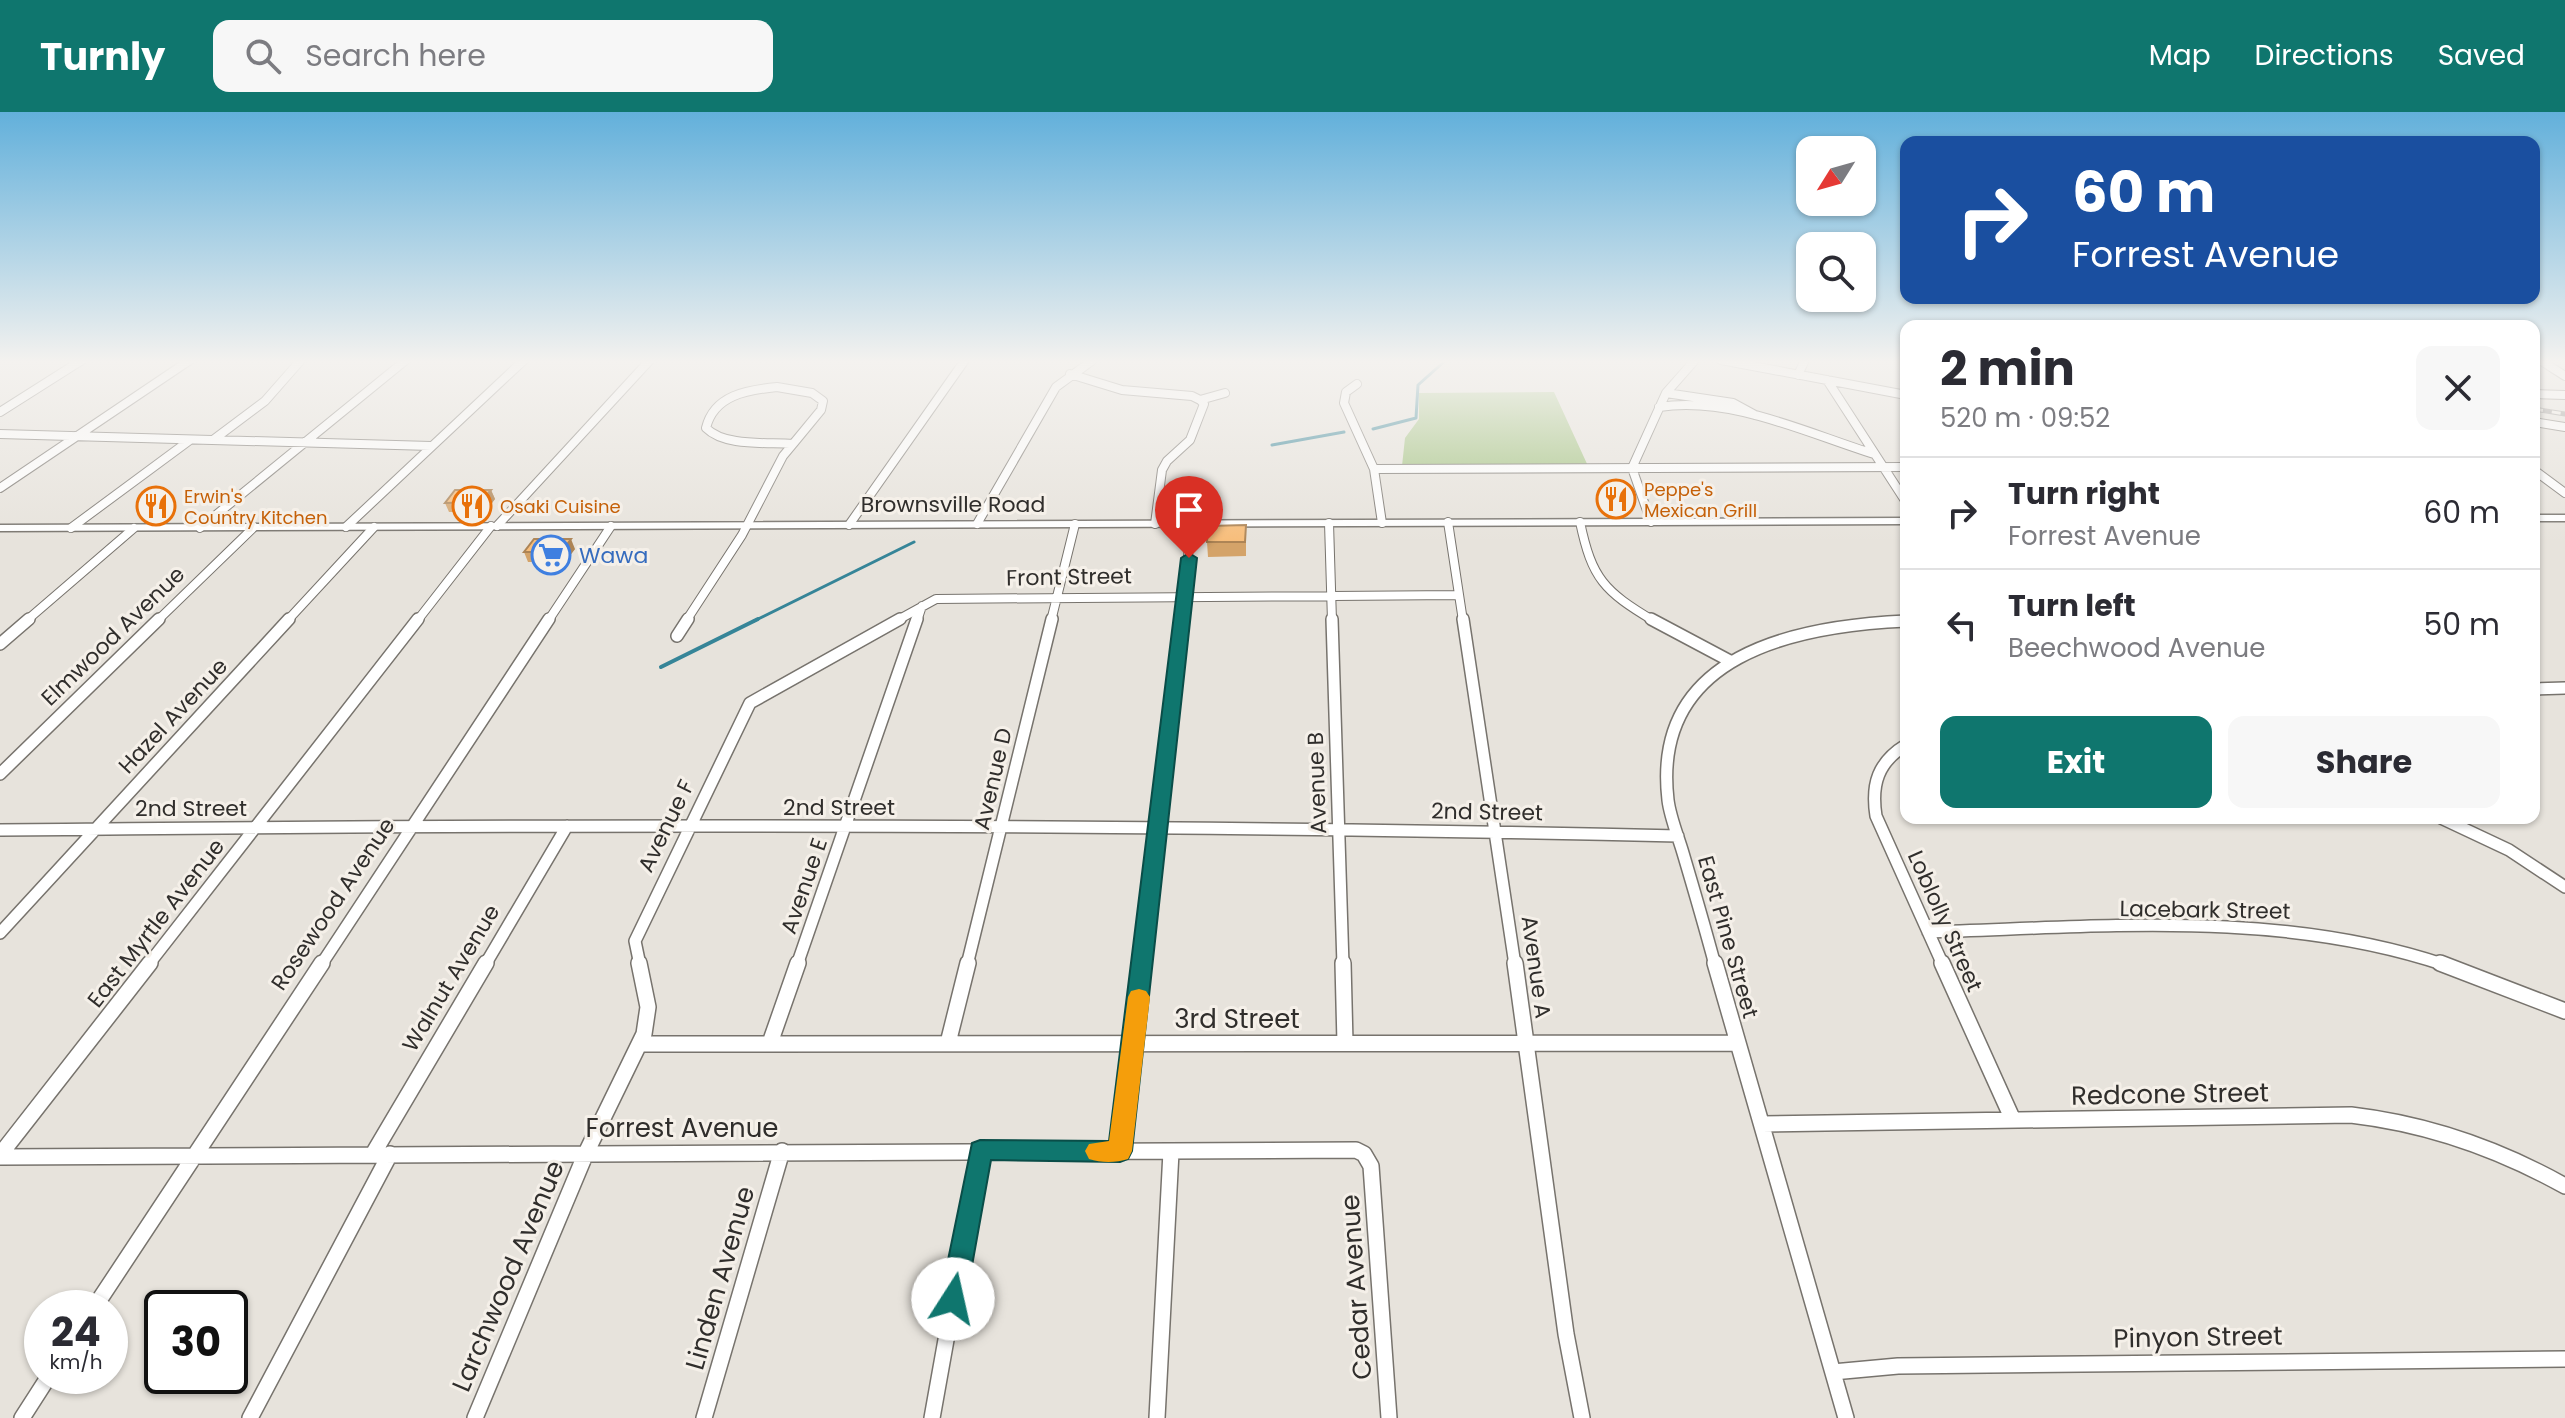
<!DOCTYPE html>
<html lang="en">
<head>
<meta charset="utf-8">
<style>
  body { margin:0; font-family:Poppins,sans-serif; background:#f7f7f7; color:#2b2b33; height:100vh; display:flex; flex-direction:column; font-size:30px; white-space:nowrap }
  * { box-sizing:border-box; margin:0 }
  p { font-size:26px; color:#7c7c81 }
  .icon { flex:none; width:44px; height:44px; fill:none; stroke:currentColor; stroke-width:2; stroke-linecap:round; stroke-linejoin:round }
  .map { position:relative; flex:1; overflow:hidden }
  .side { position:absolute; left:1900px; top:208px; width:640px; height:504px; display:flex; flex-direction:column; background:#fff; border-radius:16px; box-shadow:0 2px 6px #0004 }
  .side>* { flex:none }
  .hud { position:absolute; left:1900px; top:24px; width:640px; height:168px; border-radius:16px; box-shadow:0 2px 6px #0004; background:#1a4fa0; color:#fff; overflow:hidden }
  .needle { width:52px; rotate:233deg }
  .tools { position:absolute; left:1796px; top:24px; display:grid; gap:16px }
  .tools a { display:grid; place-items:center; width:80px; height:80px; border-radius:16px; background:#fff; box-shadow:0 2px 6px #0004; font-size:40px }
  .speed { position:absolute; left:24px; top:1178px; display:flex; gap:16px; font-size:40px; font-weight:700; text-align:center }
  .speed>* { display:grid; place-content:center; width:104px; height:104px; border-radius:50%; background:#fff; box-shadow:0 2px 6px #0004; line-height:1 }
  .speed small { font-size:20px; font-weight:400 }
  .speed .limit { border:4px solid #111; border-radius:12px; background:#fff; color:#111 }
  .pin { position:absolute; display:grid; place-items:center; width:68px; height:68px; color:#fff; margin:-82px -34px; border-radius:50% 50% 50% 0; rotate:-45deg; box-shadow:0 0 8px #0007 }
  .pin .icon { rotate:45deg }
  .me { position:absolute; width:88px; margin:-44px; rotate:10deg; stroke-linejoin:round; filter:drop-shadow(0 0 6px #0008) }
  .turn { display:flex; align-items:center; gap:28px; height:168px; padding:0 40px; font-size:36px }
  .turn .icon { width:104px; height:104px; stroke-width:2.5 }
  .turn b { display:block; font-size:56px; line-height:68px }
  .round { display:grid; place-items:center; flex:none; width:84px; height:84px; border-radius:16px; background:#f7f7f7 }
  .summary { display:flex; align-items:center; justify-content:space-between; height:136px; padding:0 40px }
  h1 { font-size:48px; font-weight:700; line-height:60px }
  .button { display:flex; gap:16px; margin-top:auto; padding:16px 40px }
  .button a { flex:1; height:92px; border-radius:16px; background:#0f766e; color:#fff; font-size:32px; font-weight:700; line-height:92px; text-align:center }
  .button a+a { background:#f7f7f7; color:#2b2b33 }
  ul { padding:0; list-style:none }
  li { display:flex; align-items:center; gap:24px; height:112px; padding:0 40px; border-top:2px solid #e1e1e2 }
  li div { flex:1 }
  li b { display:block; font-size:30px }
  li em { font-style:normal }
  header { display:flex; align-items:center; gap:48px; box-sizing:border-box; height:112px; padding:0 40px; background:#0f766e; color:#fff }
  header strong { font-size:38px }
  nav { display:flex; gap:44px; margin-inline-start:auto; font-size:28px }
  .search { width:560px; height:72px; background:#f7f7f7; display:flex; align-items:center; gap:20px; box-sizing:border-box; padding:0 28px; border-radius:16px; color:#7c7c81; font-size:30px }
  .map>svg:first-child { display:block }
  .green { fill:#a3c381 }
  .lines { fill:none; stroke-linecap:round; stroke-linejoin:round }
  .stream-far1 { stroke:#368598; stroke-width:3 }
  .stream { stroke:#368598; stroke-width:4 }
  .minor-far2-casing { stroke:#77736d; stroke-width:10 }
  .minor-far1-casing { stroke:#77736d; stroke-width:14 }
  .minor-casing { stroke:#77736d; stroke-width:18 }
  .tertiary-casing { stroke:#77736d; stroke-width:3 }
  .minor-far2 { stroke:#fff; stroke-width:8 }
  .minor-far1 { stroke:#fff; stroke-width:11 }
  .minor { stroke:#fff; stroke-width:15 }
  .tertiary { fill:#fff; fill-rule:evenodd }
  .rail-casing { stroke:#93908c; stroke-width:5 }
  .rail { stroke:#f5f0e9; stroke-width:3; stroke-dasharray:9; stroke-linecap:butt }
  .wall { fill:#d4a369 }
  .shaded-wall { fill:#ad8455 }
  .building { fill:#f7bd7a; stroke:#ad8455; stroke-width:2 }
  .route { fill:#0f766e; stroke:#0a4d48; stroke-width:2 }
  .slow { fill:#f59e0b }
  .labels { text-anchor:middle; dominant-baseline:central; stroke-width:6; stroke-linejoin:round; paint-order:stroke }
  .far-food-label { font-size:18px; fill:#c56008; stroke:#f5f0e9; text-anchor:start }
  .street-label { font-size:22px; fill:#302e2c; stroke:#f5f0e9 }
  .shop-label { font-size:22px; fill:#366cbe; stroke:#f5f0e9; text-anchor:start }
  .near-street-label { font-size:26px; fill:#302e2c; stroke:#f5f0e9 }
</style>
</head>
<body>
<header>
<strong>Turnly</strong>
<div class="search"><svg class="icon" aria-label="search" viewBox="0 0 24 24"><circle cx="10" cy="10" r="6"/><path d="M15 15l6 6"/></svg>Search here</div>
<nav><a>Map</a><a>Directions</a><a>Saved</a></nav>
</header>
<div class="map">
<svg width="2565" height="1306" viewBox="0 0 2565 1306">
  <rect width="100%" height="100%" fill="#e7e3dc"/>
  <!-- green -->
  <path class="green" d="M1554,280L1588,354H1402L1405,326L1419,307V281Z"/>
  <g class="lines">
    <!-- stream-far1 -->
    <path class="stream-far1" d="M1373,317L1416,306L1418,273L1446,248
      M1272,333L1344,320
      M754,509L914,430"/>
    <!-- stream -->
    <path class="stream" d="M661,555L758,507"/>
    <defs>
      <path id="minor-far2" d="M1721,248L1906,283
        M2540,248L2565,264
        M1070,262L1122,278L1192,284L1200,288L1225,281
        M1798,263L1805,248
        M1827,268L1906,390
        M1357,272L1346,280L1344,291L1374,357L1382,411
        M777,275L812,281L823,289L821,298L793,332C767,330 725,335 706,316C714,283 747,278 777,275Z
        M1666,281L1733,291L1755,303
        M2534,282L2565,283
        M1659,295C1732,284 1806,321 1874,342
        M0,300L82,248
        M2534,310L2565,315
        M0,322L431,334
        M213,328L265,289L301,248
        M1374,357L1906,355
        M2534,358L2565,381
        M0,376L190,248
        M1448,410L1463,509
        M1580,410C1592,467 1604,479 1654,509
        M1651,410L1632,356L1666,281L1695,248
        M1329,411L1332,509
        M977,412L1056,275L1093,248
        M1155,412L1162,358L1167,349L1190,328L1204,292L1200,288
        M849,413L965,248
        M497,414L650,248
        M346,415L524,248
        M71,416L190,328
        M200,416L406,248
        M26,509L134,416
        M157,509L254,415
        M287,509L374,415
        M417,509L491,414
        M548,509L611,414
        M686,509L742,423L783,344L793,332
        M896,509L936,487L1458,483
        M917,509L922,494
        M1051,509L1075,412
        M1182,509L1191,412
        M1900,509H1906"/>
      <path id="minor-far1" d="M1332,507L1343,853
        M1463,507L1515,853
        M1651,507L1730,549
        M677,524L688,507
        M0,532L29,507
        M2534,577L2565,576
        M1906,633C1878,650 1871,672 1876,704L1943,853
        M0,662L159,507
        M2441,706L2509,738L2565,775
        M0,718C559,712 1119,711 1678,724
        M1928,820C2101,815 2278,797 2445,853
        M0,821L289,507
        M148,853L418,507
        M321,853L549,507
        M485,853L567,714
        M640,853L635,829L750,591L900,507
        M797,853L917,507
        M967,853L1052,507
        M1142,853L1182,507
        M1715,853C1705,816 1694,778 1683,741C1678,724 1670,705 1668,688C1651,543 1794,514 1906,509"/>
      <path id="minor" d="M1343,851L1345,931
        M1515,851L1566,1222L1582,1306
        M1715,851L1846,1306
        M1942,851L2013,1008
        M2440,851L2565,899
        M770,931L798,851
        M948,931L968,851
        M640,932L1737,931
        M1762,1012L2351,1003C2428,1012 2497,1036 2565,1074
        M1120,1039L1142,851
        M373,1042L486,851
        M0,1043L150,851
        M0,1045L1356,1038L1364,1042L1371,1054L1389,1306
        M94,1196L322,851
        M1833,1260L1898,1254L2565,1247
        M22,1306L49,1264
        M250,1306L390,1042
        M475,1306L586,1041L644,922L648,895L639,851
        M704,1306L782,1039
        M932,1306L980,1038
        M1157,1306L1171,1040"/>
      <path id="tertiary" d="M2534,403H2565V409H2534Z
        M1906,406V412L0,419V413Z"/>
    </defs>
    <!-- minor-far2 casing -->
    <use href="#minor-far2" class="minor-far2-casing"/>
    <!-- minor-far1 casing -->
    <use href="#minor-far1" class="minor-far1-casing"/>
    <!-- minor casing -->
    <use href="#minor" class="minor-casing"/>
    <!-- tertiary casing -->
    <use href="#tertiary" class="tertiary-casing"/>
    <!-- minor-far2 -->
    <use href="#minor-far2" class="minor-far2"/>
    <!-- minor-far1 -->
    <use href="#minor-far1" class="minor-far1"/>
    <!-- minor -->
    <use href="#minor" class="minor"/>
    <!-- tertiary -->
    <use href="#tertiary" class="tertiary"/>
    <defs>
      <path id="rail" d="M2534,297L2565,302"/>
    </defs>
    <!-- rail casing -->
    <use href="#rail" class="rail-casing"/>
    <!-- rail -->
    <use href="#rail" class="rail"/>
  </g>
  <!-- wall -->
  <path class="wall" d="M1612,374L1627,385L1625,394H1614L1610,384Z
    M491,378L495,387L485,400H449L445,391Z
    M1246,413V444L1208,445L1207,430Z
    M575,437L565,450H528L524,440Z"/>
  <!-- shaded-wall -->
  <path class="shaded-wall" d="M491,378L495,387L485,400L480,390Z
    M571,427L575,437L565,450L561,440Z"/>
  <!-- building -->
  <path class="building" d="M1612,374H1623L1627,385H1616Z
    M455,378H491L480,390L445,391Z
    M1246,413L1245,430H1207L1208,414Z
    M534,427H571L561,440H524Z"/>
  <!-- sky -->
  <linearGradient id="sky" x2="0" y2="1"><stop stop-color="#62b0db"/><stop offset="0.58" stop-color="#f4f2ef"/><stop offset="1" stop-color="#f4f2ef" stop-opacity="0"/></linearGradient>
  <rect width="2565" height="431" fill="url(#sky)"/>
  <!-- route -->
  <path class="route" d="M1189,441L1197,446L1132,1039L1128,1047L1120,1050L991,1048L966,1187L963,1196L953,1199L944,1196L940,1187L972,1031L980,1028L1109,1029L1181,446Z"/>
  <!-- slow -->
  <path class="slow" d="M1139,877L1146,879L1150,885L1132,1039L1128,1047C1116,1051 1101,1051 1089,1047L1085,1039L1089,1032L1109,1029L1128,885L1131,879Z"/>
  <!-- icons -->
  <defs>
    <symbol id="restaurant-ring" viewBox="-11 -11 22 22"><circle r="9.5" fill="#f5f0e9" stroke="#e8710a" stroke-width="1.5"/><path d="M-5-6h1v4h1v-4h1v4h1v-4h1v5L-1.5 .5V6h-2V.5L-5-1ZM5-6V6H3V1.5H1.5Q1.5-4 5-6Z" fill="#e8710a"/></symbol>
    <symbol id="supermarket-ring" viewBox="-11 -11 22 22"><circle r="9.5" fill="#f5f0e9" stroke="#3f7fe0" stroke-width="1.5"/><path d="M-6-5.5h2.5l.6 2H6L4.5 2H-2.5L-4.4-4H-6ZM-1.5 3.2a1.3 1.3 0 1 0 .1 0ZM3 3.2a1.3 1.3 0 1 0 .1 0Z" fill="#3f7fe0"/></symbol>
  </defs>
  <g fill-rule="evenodd">
    <use href="#restaurant-ring" x="1594" y="365" width="44" height="44"/>
    <use href="#restaurant-ring" x="134" y="372" width="44" height="44"/>
    <use href="#restaurant-ring" x="450" y="372" width="44" height="44"/>
    <use href="#supermarket-ring" x="529" y="421" width="44" height="44"/>
  </g>
  <g class="labels">
    <!-- far-food labels -->
    <g class="far-food-label">
      <text x="1644" y="377">Peppe's<tspan x="1644" dy="21">Mexican Grill</tspan></text>
      <text x="184" y="384">Erwin's<tspan x="184" dy="21">Country Kitchen</tspan></text>
      <text x="500" y="394">Osaki Cuisine</text>
    </g>
    <!-- street labels -->
    <g class="street-label">
      <text x="953" y="392">Brownsville Road</text>
      <text transform="translate(1069 465) rotate(-1)">Front Street</text>
      <text transform="translate(113 524) rotate(-44)">Elmwood Avenue</text>
      <text transform="translate(173 604) rotate(-47)">Hazel Avenue</text>
      <text transform="translate(993 667) rotate(-77)">Avenue D</text>
      <text transform="translate(1317 671) rotate(-92)">Avenue B</text>
      <text x="839" y="695">2nd Street</text>
      <text x="191" y="696">2nd Street</text>
      <text transform="translate(1487 700) rotate(1)">2nd Street</text>
      <text transform="translate(666 714) rotate(-64)">Avenue F</text>
      <text transform="translate(804 774) rotate(-71)">Avenue E</text>
      <text transform="translate(333 792) rotate(-56)">Rosewood Avenue</text>
      <text transform="translate(2205 798) rotate(1)">Lacebark Street</text>
      <text transform="translate(1945 809) rotate(66)">Loblolly Street</text>
      <text transform="translate(156 811) rotate(-52)">East Myrtle Avenue</text>
      <text transform="translate(1728 825) rotate(74)">East Pine Street</text>
      <text transform="translate(1536 855) rotate(82)">Avenue A</text>
      <text transform="translate(451 866) rotate(-59)">Walnut Avenue</text>
    </g>
    <!-- shop labels -->
    <g class="shop-label">
      <text x="579" y="443">Wawa</text>
    </g>
    <!-- near-street labels -->
    <g class="near-street-label">
      <text x="1237" y="907">3rd Street</text>
      <text transform="translate(2170 982) rotate(-1)">Redcone Street</text>
      <text x="682" y="1016">Forrest Avenue</text>
      <text transform="translate(508 1164) rotate(-67)">Larchwood Avenue</text>
      <text transform="translate(720 1166) rotate(-74)">Linden Avenue</text>
      <text transform="translate(1356 1175) rotate(-94)">Cedar Avenue</text>
      <text transform="translate(2198 1225) rotate(-1)">Pinyon Street</text>
    </g>
  </g>
</svg>
<div class="tools">
<a><svg class="needle" viewBox="-14 -14 28 28"><path d="M0-13l5 13h-10z" fill="#e53935"/><path d="M0 13l5-13h-10z" fill="#7c7c81"/></svg></a>
<a><svg class="icon" aria-label="search" viewBox="0 0 24 24"><circle cx="10" cy="10" r="6"/><path d="M15 15l6 6"/></svg></a>
</div>
<div class="speed"><div>24<small>km/h</small></div><div class="limit">30</div></div>
<div class="pin" style="left:1189px;top:446px;background:#d93025"><svg class="icon" aria-label="arrive" viewBox="0 0 24 24"><path d="M6 21V4h12l-3 4 3 4H6"/></svg></div>
<svg class="me" style="left:953px;top:1187px" viewBox="-20 -20 40 40"><circle r="19" fill="#fff"/><path d="M0-13L10 11 0 6-10 11z" fill="#0f766e"/></svg>
<div class="hud">
<div class="turn"><svg class="icon" aria-label="right" viewBox="0 0 24 24"><path d="M7 20v-9h11M14 6l5 5-5 5"/></svg><div><b>60 m</b>Forrest Avenue</div></div>
</div>
<section class="side">
<div class="summary"><div><h1>2 min</h1><p>520 m · 09:52</p></div><a class="round"><svg class="icon" aria-label="close" viewBox="0 0 24 24"><path d="M6 6l12 12M18 6L6 18"/></svg></a></div>
<ul>
<li><svg class="icon" aria-label="right" viewBox="0 0 24 24"><path d="M7 20v-9h11M14 6l5 5-5 5"/></svg><div><b>Turn right</b><p>Forrest Avenue</p></div><em>60 m</em></li>
<li><svg class="icon" aria-label="left" viewBox="0 0 24 24"><path d="M17 20v-9H6M10 6l-5 5 5 5"/></svg><div><b>Turn left</b><p>Beechwood Avenue</p></div><em>50 m</em></li>
</ul>
<div class="button"><a>Exit</a><a>Share</a></div>
</section>
</div>
</body>
</html>
